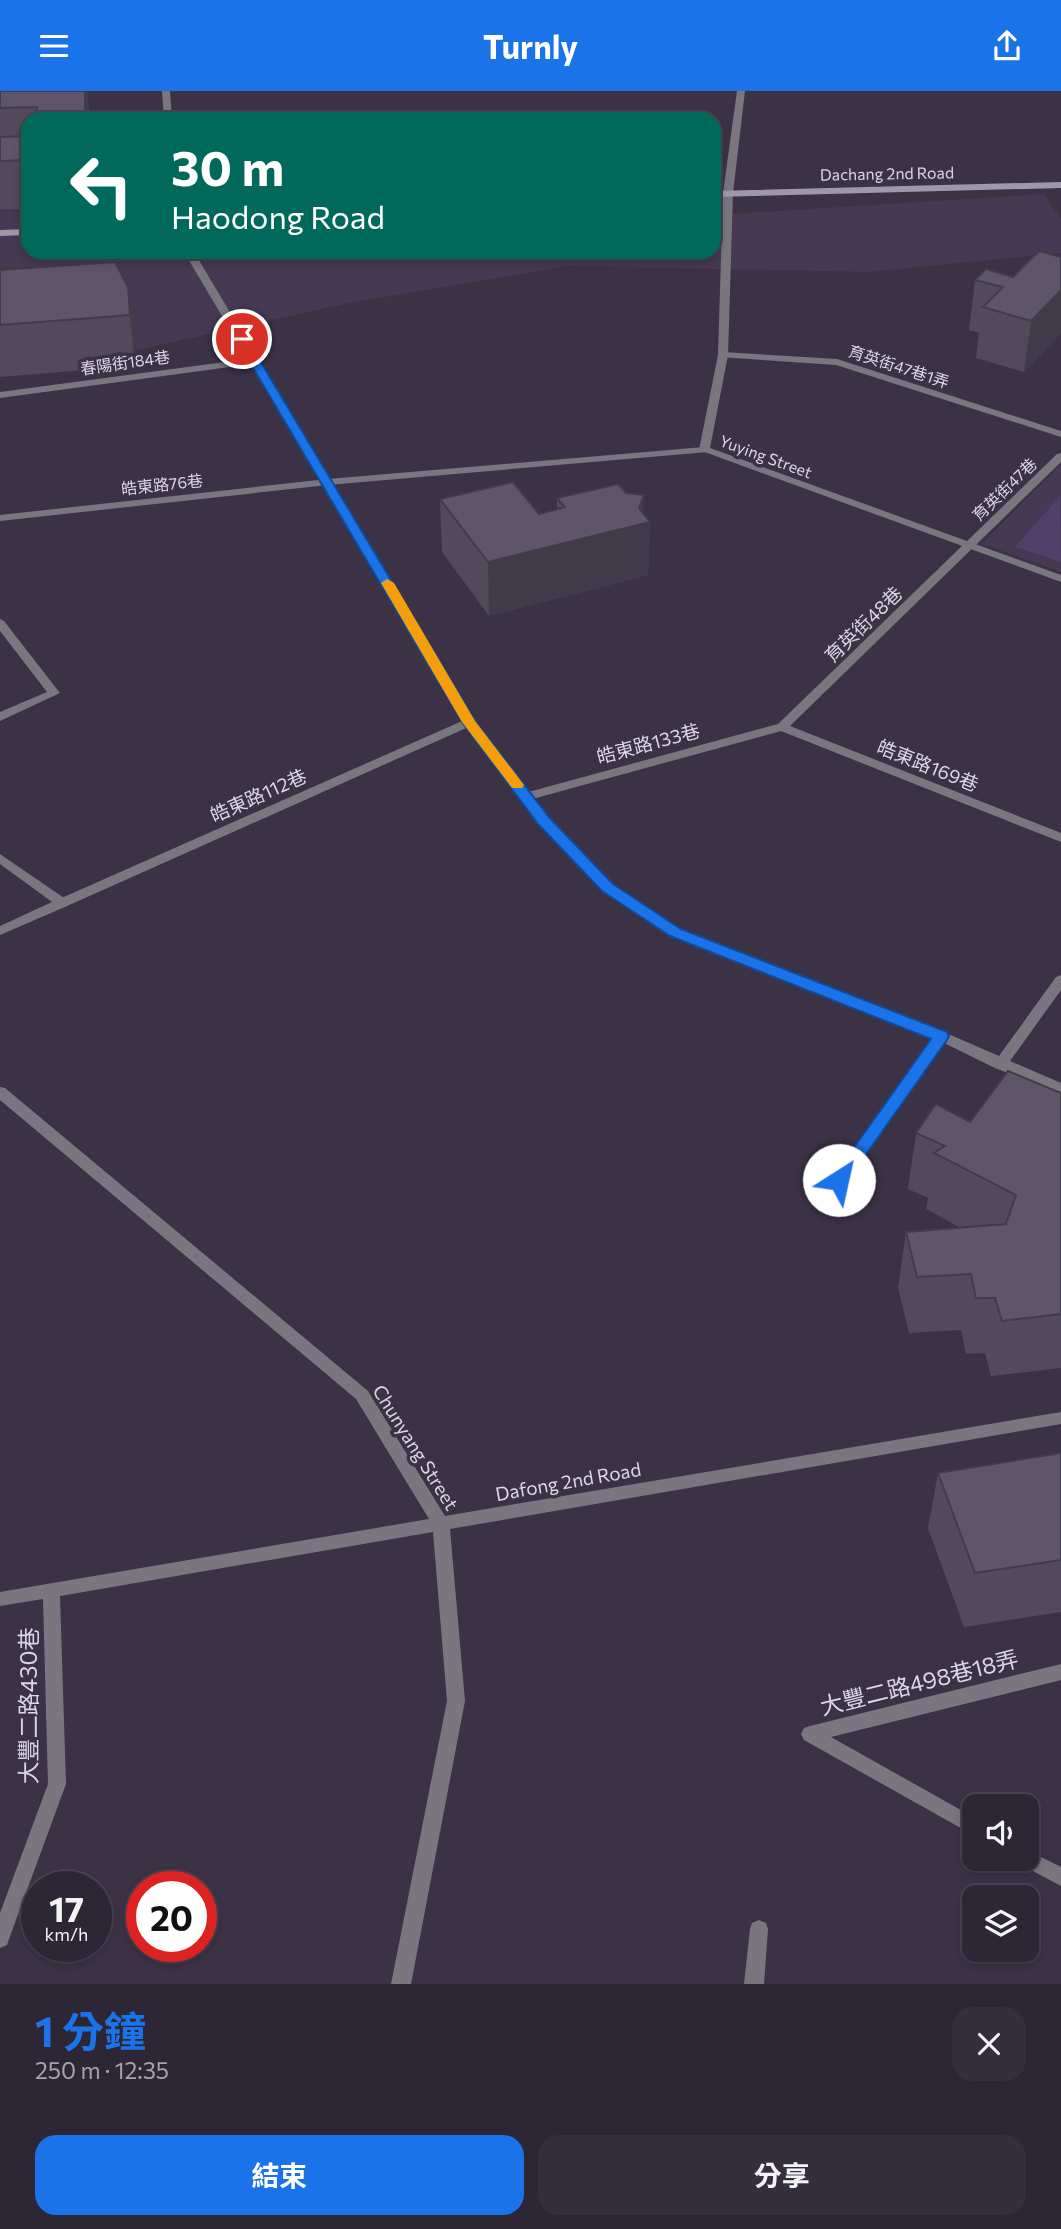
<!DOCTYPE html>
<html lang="zh-TW">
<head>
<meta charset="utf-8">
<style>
  body { margin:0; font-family:Commissioner,"Noto Sans TC",sans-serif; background:#352e3c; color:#f1f3f6; height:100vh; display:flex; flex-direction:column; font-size:26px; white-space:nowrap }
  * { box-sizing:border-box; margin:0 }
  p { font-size:23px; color:#a7a5ac }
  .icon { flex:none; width:38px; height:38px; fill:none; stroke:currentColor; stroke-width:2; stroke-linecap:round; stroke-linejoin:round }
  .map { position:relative; height:1893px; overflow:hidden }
  .side { display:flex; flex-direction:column; background:#2d2634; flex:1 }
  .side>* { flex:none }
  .hud { position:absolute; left:21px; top:21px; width:700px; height:147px; border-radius:21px; box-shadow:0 4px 10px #0003,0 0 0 2px #48434f; background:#00695c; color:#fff; overflow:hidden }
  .fabs { position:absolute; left:962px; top:1703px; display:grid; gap:14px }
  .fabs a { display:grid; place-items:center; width:77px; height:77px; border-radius:14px; background:#2d2634; box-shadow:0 4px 10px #0003,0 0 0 2px #48434f; font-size:35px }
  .speed { position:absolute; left:21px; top:1780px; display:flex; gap:14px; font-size:35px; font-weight:700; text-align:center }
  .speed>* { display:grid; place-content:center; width:91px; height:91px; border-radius:50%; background:#2d2634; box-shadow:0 4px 10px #0003,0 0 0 2px #48434f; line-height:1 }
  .speed small { font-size:18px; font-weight:400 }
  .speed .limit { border:10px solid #d22; background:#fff; color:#111 }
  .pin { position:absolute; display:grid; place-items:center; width:60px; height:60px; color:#fff; margin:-30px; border:4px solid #fff; border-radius:50%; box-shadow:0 2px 7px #0007 }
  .me { position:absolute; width:77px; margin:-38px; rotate:35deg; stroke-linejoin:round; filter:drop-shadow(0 0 5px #0008) }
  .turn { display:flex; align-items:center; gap:24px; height:147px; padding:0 35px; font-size:32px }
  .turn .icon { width:91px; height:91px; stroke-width:2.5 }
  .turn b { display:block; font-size:49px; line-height:60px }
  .round { display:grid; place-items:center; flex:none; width:74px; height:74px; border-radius:21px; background:#352e3c }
  .summary { display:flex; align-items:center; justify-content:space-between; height:119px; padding:0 35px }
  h1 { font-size:42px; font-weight:700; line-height:52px; color:#1a73e8 }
  .primary-button { display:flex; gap:14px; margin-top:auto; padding:14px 35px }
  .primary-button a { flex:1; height:80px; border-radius:21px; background:#1a73e8; color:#fff; font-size:28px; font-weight:700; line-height:80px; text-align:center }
  .primary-button a+a { background:#352e3c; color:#f1f3f6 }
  header { display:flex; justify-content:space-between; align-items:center; height:91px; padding:0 35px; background:#1a73e8; color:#fff; font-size:32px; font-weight:700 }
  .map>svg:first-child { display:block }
  .built { fill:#453953 }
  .green { fill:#534069 }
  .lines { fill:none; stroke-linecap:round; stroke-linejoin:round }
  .lane { fill:#7a7680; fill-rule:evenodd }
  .street { fill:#7a7680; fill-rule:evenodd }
  .secondary { fill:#9f98a9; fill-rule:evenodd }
  .wall { fill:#52495b }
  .shaded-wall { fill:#423c4a }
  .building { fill:#5f556a; stroke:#423c4a; stroke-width:2 }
  .route { fill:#1a73e8; stroke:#114b97; stroke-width:2 }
  .slow { fill:#f59e0b }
  .labels { text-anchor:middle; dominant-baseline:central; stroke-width:7; stroke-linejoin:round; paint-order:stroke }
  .far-street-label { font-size:16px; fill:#ddd7e4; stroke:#3c3246 }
  .street-label { font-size:19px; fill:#ddd7e4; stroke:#3c3246 }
  .near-street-label { font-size:23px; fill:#ddd7e4; stroke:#3c3246 }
</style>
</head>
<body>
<header><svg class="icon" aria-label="menu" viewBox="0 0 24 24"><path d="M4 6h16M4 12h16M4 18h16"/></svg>Turnly<svg class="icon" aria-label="share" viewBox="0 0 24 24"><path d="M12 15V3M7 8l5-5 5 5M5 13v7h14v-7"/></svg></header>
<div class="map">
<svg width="1061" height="1893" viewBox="0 0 1061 1893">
  <rect width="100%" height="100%" fill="#3c3246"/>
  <!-- built -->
  <path class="built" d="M1044,103L1061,128V162L869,181L568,175L344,213L128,261L0,275V120L28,119V161H714V124Z
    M1061,373V481L982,453Z"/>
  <!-- green -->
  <path class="green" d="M1060,405L1061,471L1015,456Z"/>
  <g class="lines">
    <!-- lane -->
    <path class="lane" d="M723,261L837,268L1061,340V346L836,274L719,266V262Z
      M255,267L259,268V272L0,307V301Z
      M704,356L709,359L708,361L328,394L0,430V424L328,388Z
      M1061,362V371L790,635L1061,742V751L781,640L525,710L519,706L521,703L778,633L1057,363Z
      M0,528L4,530L60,602L0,630V621L47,601L0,540Z
      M469,627L475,631L473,634L67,815L62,816L55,812L57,809Z
      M941,940L948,945L946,948L845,1093H835L833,1089L835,1085L936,942Z
      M759,1829L766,1832L768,1838L764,1893H744L750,1838L752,1832Z"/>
    <!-- street -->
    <path class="street" d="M162,0H170L172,28H164Z
      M737,0H745L733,102L728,264L710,357L1061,484V491L699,359L718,264L723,102Z
      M184,161H194L474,630L548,727L612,794L680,839L946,942L999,965L1056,886L1061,884V899L1010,970L1061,992V1003L995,977L936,948L670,845L602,800L538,733L463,631Z
      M0,763L67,809L69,812L67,815L0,844V835L52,811L0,773Z
      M0,996L5,997L368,1300L445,1425L1061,1321V1333L450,1438L465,1610L411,1893H391L447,1610L433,1441L60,1505L66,1693L9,1848L7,1854L0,1857V1822L48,1693L43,1508L0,1515V1501L429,1428L356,1308L0,1009Z
      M1061,1573V1589L831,1646L975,1727V1745L804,1649L801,1643L804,1637L810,1635Z
      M1027,1759L1061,1776V1795L1020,1773L1018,1768H1027Z"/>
    <!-- secondary -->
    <path class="secondary" d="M1061,91V97L714,106V100Z
      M28,138V144L0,145V139Z"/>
  </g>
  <!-- wall -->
  <path class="wall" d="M0,0H87L90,28H28V118L0,119Z
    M1061,166V242L1024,281L976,267L979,242L969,239L975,189L1013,186Z
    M0,179L128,196L134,246L135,275L0,286Z
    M626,402L650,431L648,484L489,525L442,461L440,408L539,423L557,418V407Z
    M1061,1002V1277L991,1285L985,1262L966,1263L961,1239L909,1242L898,1197L906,1141L961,1137L926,1118L928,1107L908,1098L916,1042L970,1031Z
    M1061,1362V1521L964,1536L928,1437L938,1382Z"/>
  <!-- shaded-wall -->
  <path class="shaded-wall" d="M85,0H87L90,28H85Z
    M128,196L134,246L135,275L130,224Z
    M1061,199V242L1024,281L1031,230Z
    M644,404L643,432L650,431L648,484L489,525L488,471L639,417Z"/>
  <!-- building -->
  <path class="building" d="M0,0H85V28H36L37,16L0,17Z
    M28,45V69L0,70V46Z
    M1039,160L1061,166V199L1031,230L983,216L1003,196L975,189L986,178L1013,186Z
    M115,171L128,196L130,224L0,234V179Z
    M513,391L539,423L565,416L557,407L618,393L626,402L644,404L639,417L650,431L488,471L440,408Z
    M1008,980L1061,1002V1223L1002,1230L995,1207H976L971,1183L917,1186L906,1141L1006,1133L1016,1104L934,1062L945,1055L916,1042L936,1013L970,1031Z
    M1061,1362V1469L975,1482L938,1382Z"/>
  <!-- route -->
  <path class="route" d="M242,245L247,248L475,630L549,726L613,793L681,838L947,941L949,945L947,949L845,1093H834L831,1089L931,948L670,845L602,800L538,733L462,631L236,248Z"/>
  <!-- slow -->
  <path class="slow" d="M387,488L394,492L475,630L524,694L522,697H512L462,631L381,492Z"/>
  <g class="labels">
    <!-- far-street labels -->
    <g class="far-street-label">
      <text transform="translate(887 82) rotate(-1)">Dachang 2nd Road</text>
      <text transform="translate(125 271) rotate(-8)">春陽街184巷</text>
      <text transform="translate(899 275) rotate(18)">育英街47巷1弄</text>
      <text transform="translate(766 365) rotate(20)">Yuying Street</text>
      <text transform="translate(162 393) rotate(-6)">皓東路76巷</text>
      <text transform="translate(1004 398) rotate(-44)">育英街47巷</text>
    </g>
    <!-- street labels -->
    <g class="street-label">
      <text transform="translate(863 533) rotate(-44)">育英街48巷</text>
      <text transform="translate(648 652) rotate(-15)">皓東路133巷</text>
      <text transform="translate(928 674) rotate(22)">皓東路169巷</text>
      <text transform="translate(258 704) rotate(-24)">皓東路112巷</text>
      <text transform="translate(416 1356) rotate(58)">Chunyang Street</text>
      <text transform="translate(568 1390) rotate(-10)">Dafong 2nd Road</text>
    </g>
    <!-- near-street labels -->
    <g class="near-street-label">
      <text transform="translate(919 1591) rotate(-14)">大豐二路498巷18弄</text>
      <text transform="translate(28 1615) rotate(-90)">大豐二路430巷</text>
    </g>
  </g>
</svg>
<div class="fabs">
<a><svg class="icon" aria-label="sound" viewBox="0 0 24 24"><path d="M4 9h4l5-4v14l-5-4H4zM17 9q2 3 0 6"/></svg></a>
<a><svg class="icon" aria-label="layers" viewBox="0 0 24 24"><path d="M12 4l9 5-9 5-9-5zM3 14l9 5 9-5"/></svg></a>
</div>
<div class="speed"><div>17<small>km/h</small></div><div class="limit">20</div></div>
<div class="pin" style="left:242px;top:248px;background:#d93025"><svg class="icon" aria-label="arrive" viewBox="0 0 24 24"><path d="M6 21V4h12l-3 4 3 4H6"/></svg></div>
<svg class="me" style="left:839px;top:1089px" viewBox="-20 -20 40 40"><circle r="19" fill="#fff"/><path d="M0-13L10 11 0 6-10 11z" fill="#1a73e8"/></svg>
<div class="hud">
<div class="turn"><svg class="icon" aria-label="left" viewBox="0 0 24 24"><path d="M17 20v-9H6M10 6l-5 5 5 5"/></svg><div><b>30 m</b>Haodong Road</div></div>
</div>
</div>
<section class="side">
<div class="summary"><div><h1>1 分鐘</h1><p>250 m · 12:35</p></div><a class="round"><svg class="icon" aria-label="close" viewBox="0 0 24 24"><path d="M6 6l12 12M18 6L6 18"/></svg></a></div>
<div class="primary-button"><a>結束</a><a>分享</a></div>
</section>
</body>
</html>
